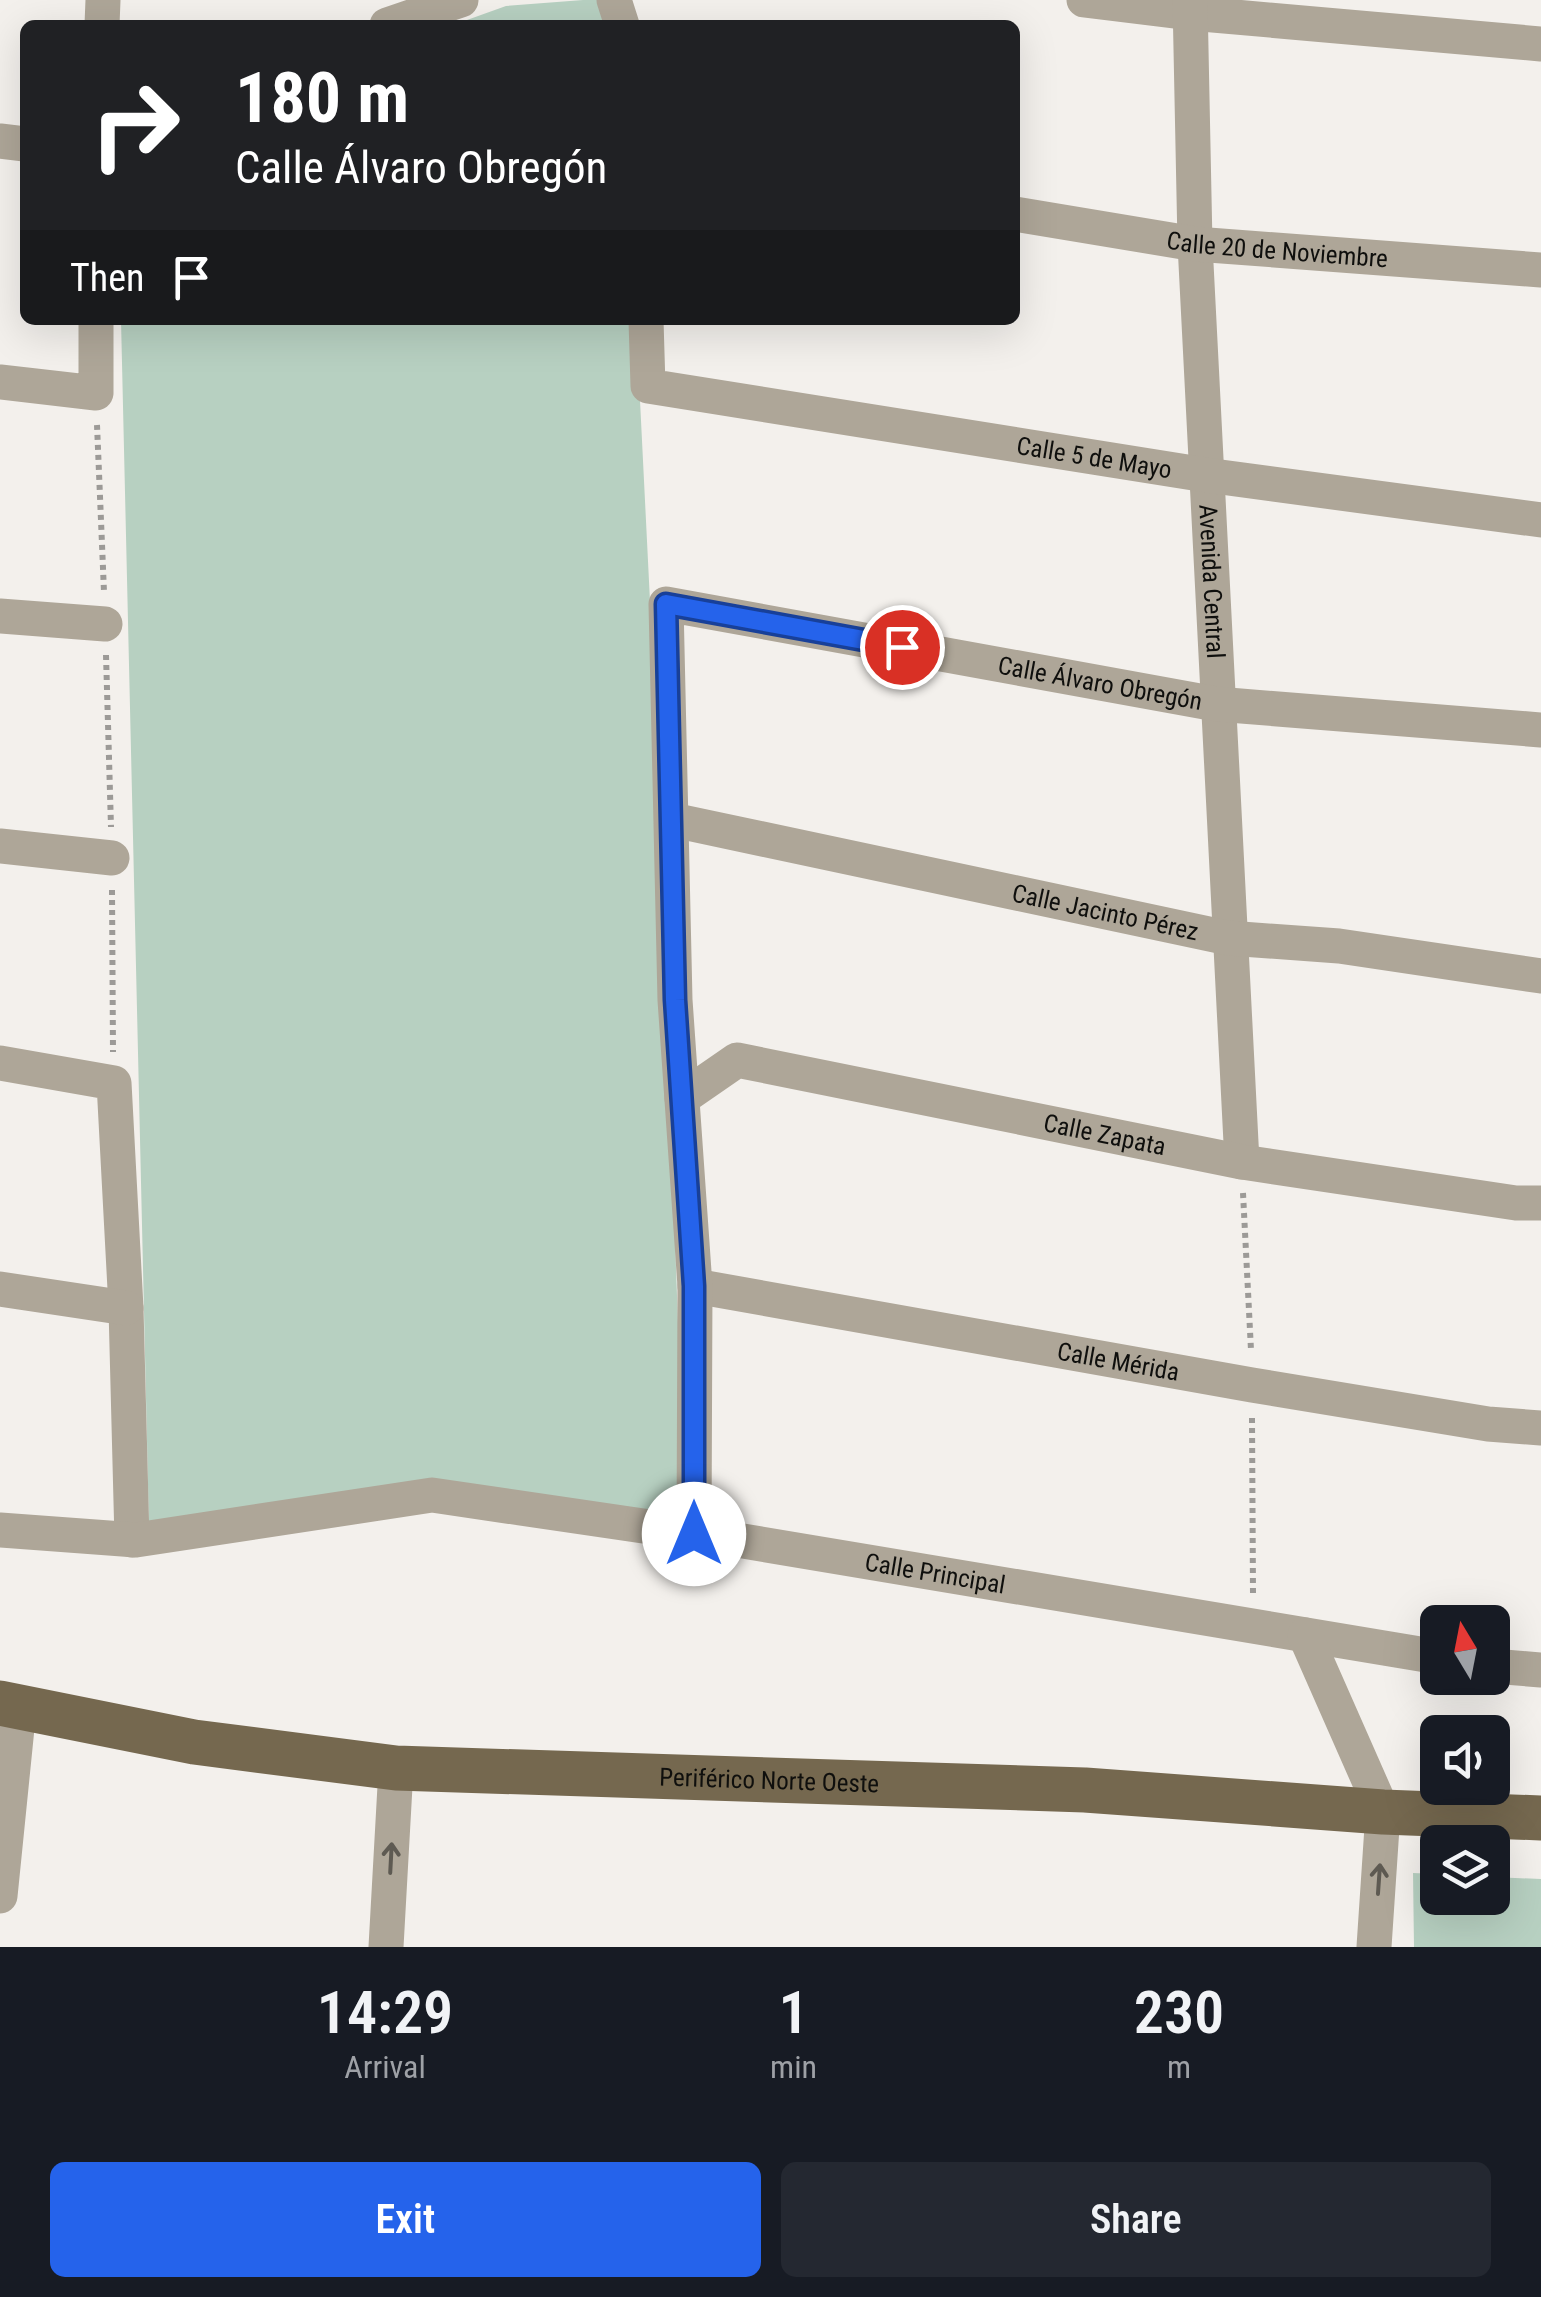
<!DOCTYPE html>
<html lang="en">
<head>
<meta charset="utf-8">
<style>
  body { margin:0; font-family:"Roboto Condensed",sans-serif; background:#242831; color:#f1f3f6; height:100vh; display:flex; flex-direction:column; font-size:38px; white-space:nowrap }
  * { box-sizing:border-box; margin:0 }
  p { font-size:32px; color:#9ea1a6 }
  .icon { flex:none; width:55px; height:55px; fill:none; stroke:currentColor; stroke-width:2; stroke-linecap:round; stroke-linejoin:round }
  .map { position:relative; height:1947px; overflow:hidden }
  .panel { display:flex; flex-direction:column; background:#171b24; flex:1 }
  .panel>* { flex:none }
  .guide { position:absolute; left:20px; top:20px; width:1000px; height:305px; border-radius:15px; box-shadow:0 10px 40px #0002; background:#202124; color:#fff; overflow:hidden }
  .needle { width:65px; rotate:350deg }
  .buttons { position:absolute; left:1420px; top:1605px; display:grid; gap:20px }
  .buttons a { display:grid; place-items:center; width:90px; height:90px; border-radius:15px; background:#171b24; box-shadow:0 10px 40px #0002; font-size:50px }
  .pin { position:absolute; display:grid; place-items:center; width:85px; height:85px; color:#fff; margin:-42px; border:5px solid #fff; border-radius:50%; box-shadow:0 2px 10px #0007 }
  .me { position:absolute; width:110px; margin:-55px; rotate:0deg; stroke-linejoin:round; filter:drop-shadow(0 0 8px #0008) }
  .turn { display:flex; align-items:center; gap:35px; height:210px; padding:0 50px; font-size:45px }
  .turn .icon { width:130px; height:130px; stroke-width:2.5 }
  .turn b { display:block; font-size:70px; line-height:85px }
  .then { display:flex; align-items:center; height:95px; padding:0 50px; background:#0003; gap:20px; font-size:38px }
  .eta { display:flex; justify-content:space-evenly; align-items:center; height:170px; text-align:center }
  .eta b { font-size:60px; font-weight:600; line-height:70px }
  .button { display:flex; gap:20px; margin-top:auto; padding:20px 50px }
  .button a { flex:1; height:115px; border-radius:15px; background:#2563eb; color:#fff; font-size:40px; font-weight:600; line-height:115px; text-align:center }
  .button a+a { background:#242831; color:#f1f3f6 }
  .map>svg:first-child { display:block }
  .green { fill:#b7d0c1 }
  .lines { fill:none; stroke-linecap:round; stroke-linejoin:round }
  .path { stroke:#9c9a97; stroke-width:6; stroke-dasharray:5 5; stroke-linecap:butt }
  .minor { stroke:#aea698; stroke-width:35 }
  .major { stroke:#75684f; stroke-width:45 }
  .oneway { stroke:#5e5a52 }
  .route-casing { stroke:#184099; stroke-width:25 }
  .route { stroke:#2563eb; stroke-width:18 }
  .labels { text-anchor:middle; dominant-baseline:central; stroke-width:8; stroke-linejoin:round; paint-order:stroke }
  .street-label { font-size:25px; fill:#0f0f0d; stroke:#fff }
</style>
</head>
<body>
<div class="map">
<svg width="1541" height="1947" viewBox="0 0 1541 1947">
  <rect width="100%" height="100%" fill="#f3f0ec"/>
  <!-- green -->
  <path class="green" d="M583,0H602L609,25H453L506,6Z
    M121,320H636L658,762L685,1520L449,1486L149,1527Z
    M1413,1873L1437,1874L1438,1898H1492L1493,1877L1541,1879V1947H1414Z"/>
  <g class="lines">
    <!-- path -->
    <path class="path" d="M97,425L104,592
      M106,655L111,827
      M112,890L113,1052
      M1243,1193L1251,1350
      M1252,1418L1253,1595"/>
    <!-- minor -->
    <g class="minor">
      <path d="M614,0L622,25"/>
      <path d="M1084,0L1190,13L1541,44"/>
      <path id="s1" d="M1190,0L1195,244L1242,1162"/>
      <path d="M102,25L103,0"/>
      <path d="M387,25L461,0"/>
      <path d="M0,141L25,144"/>
      <path id="s2" d="M1015,214L1195,244L1541,270"/>
      <path id="s3" d="M646,320L648,386L1206,475L1541,520"/>
      <path d="M0,382L96,393V320"/>
      <path d="M0,616L105,624"/>
      <path id="s4" d="M673,820L1228,938L1339,946L1541,976"/>
      <path d="M0,846L112,858"/>
      <path d="M0,1063L114,1083L126,1308L132,1540"/>
      <path id="s5" d="M682,1098L737,1060L1242,1162L1516,1203H1541"/>
      <path id="s6" d="M695,1286L1252,1385L1488,1424L1541,1428"/>
      <path d="M0,1289L126,1308"/>
      <path id="s7" d="M0,1530L136,1540L432,1495L725,1538L1438,1657"/>
      <path id="s8" d="M694,1534L695,1286L675,1000L666,604L1216,704L1541,730"/>
      <path d="M1305,1635L1383,1812L1374,1947"/>
      <path d="M1492,1666L1541,1670"/>
      <path d="M0,1896L19,1708"/>
      <path d="M386,1947L396,1768"/>
    </g>
    <!-- major -->
    <path class="major" id="s9" d="M0,1703L194,1742L396,1768L1085,1790L1383,1812L1541,1818"/>
  </g>
  <!-- one-way arrows -->
  <defs><path id="oneway-shaft" d="M-6 0H5M1.5-3L5.5 0L1.5 3" fill="none" stroke-width="1.6" stroke-linecap="round" stroke-linejoin="round" transform="scale(2.5)"/></defs>
  <g class="oneway">
    <use href="#oneway-shaft" transform="translate(391 1858) rotate(-87)"/>
    <use href="#oneway-shaft" transform="translate(1379 1879) rotate(-86)"/>
  </g>
  <g class="lines">
    <defs>
      <path id="route" d="M694,1534V1286L675,1000L666,604L902,647"/>
    </defs>
    <!-- route casing -->
    <use href="#route" class="route-casing"/>
    <!-- route -->
    <use href="#route" class="route"/>
  </g>
  <g class="labels">
    <!-- street labels -->
    <g class="street-label">
      <text stroke="none"><textPath href="#s2" startOffset="265">Calle 20 de Noviembre</textPath></text>
      <text stroke="none"><textPath href="#s3" startOffset="518">Calle 5 de Mayo</textPath></text>
      <text stroke="none"><textPath href="#s1" startOffset="582">Avenida Central</textPath></text>
      <text stroke="none"><textPath href="#s8" startOffset="1372">Calle Álvaro Obregón</textPath></text>
      <text stroke="none"><textPath href="#s4" startOffset="442">Calle Jacinto Pérez</textPath></text>
      <text stroke="none"><textPath href="#s5" startOffset="442">Calle Zapata</textPath></text>
      <text stroke="none"><textPath href="#s6" startOffset="430">Calle Mérida</textPath></text>
      <text stroke="none"><textPath href="#s7" startOffset="945">Calle Principal</textPath></text>
      <text stroke="none"><textPath href="#s9" startOffset="775">Periférico Norte Oeste</textPath></text>
    </g>
  </g>
</svg>
<div class="buttons">
<a><svg class="needle" viewBox="-14 -14 28 28"><path d="M0-13l5 13h-10z" fill="#e53935"/><path d="M0 13l5-13h-10z" fill="#9ea1a6"/></svg></a>
<a><svg class="icon" aria-label="sound" viewBox="0 0 24 24"><path d="M4 9h4l5-4v14l-5-4H4zM17 9q2 3 0 6"/></svg></a>
<a><svg class="icon" aria-label="layers" viewBox="0 0 24 24"><path d="M12 4l9 5-9 5-9-5zM3 14l9 5 9-5"/></svg></a>
</div>
<div class="pin" style="left:902px;top:647px;background:#d93025"><svg class="icon" aria-label="arrive" viewBox="0 0 24 24"><path d="M6 21V4h12l-3 4 3 4H6"/></svg></div>
<svg class="me" style="left:694px;top:1534px" viewBox="-20 -20 40 40"><circle r="19" fill="#fff"/><path d="M0-13L10 11 0 6-10 11z" fill="#2563eb"/></svg>
<div class="guide">
<div class="turn"><svg class="icon" aria-label="right" viewBox="0 0 24 24"><path d="M7 20v-9h11M14 6l5 5-5 5"/></svg><div><b>180 m</b>Calle Álvaro Obregón</div></div>
<div class="then">Then<svg class="icon" aria-label="arrive" viewBox="0 0 24 24"><path d="M6 21V4h12l-3 4 3 4H6"/></svg></div>
</div>
</div>
<section class="panel">
<div class="eta">
<div><b>14:29</b><p>Arrival</p></div>
<div><b>1</b><p>min</p></div>
<div><b>230</b><p>m</p></div>
</div>
<div class="button"><a>Exit</a><a>Share</a></div>
</section>
</body>
</html>
